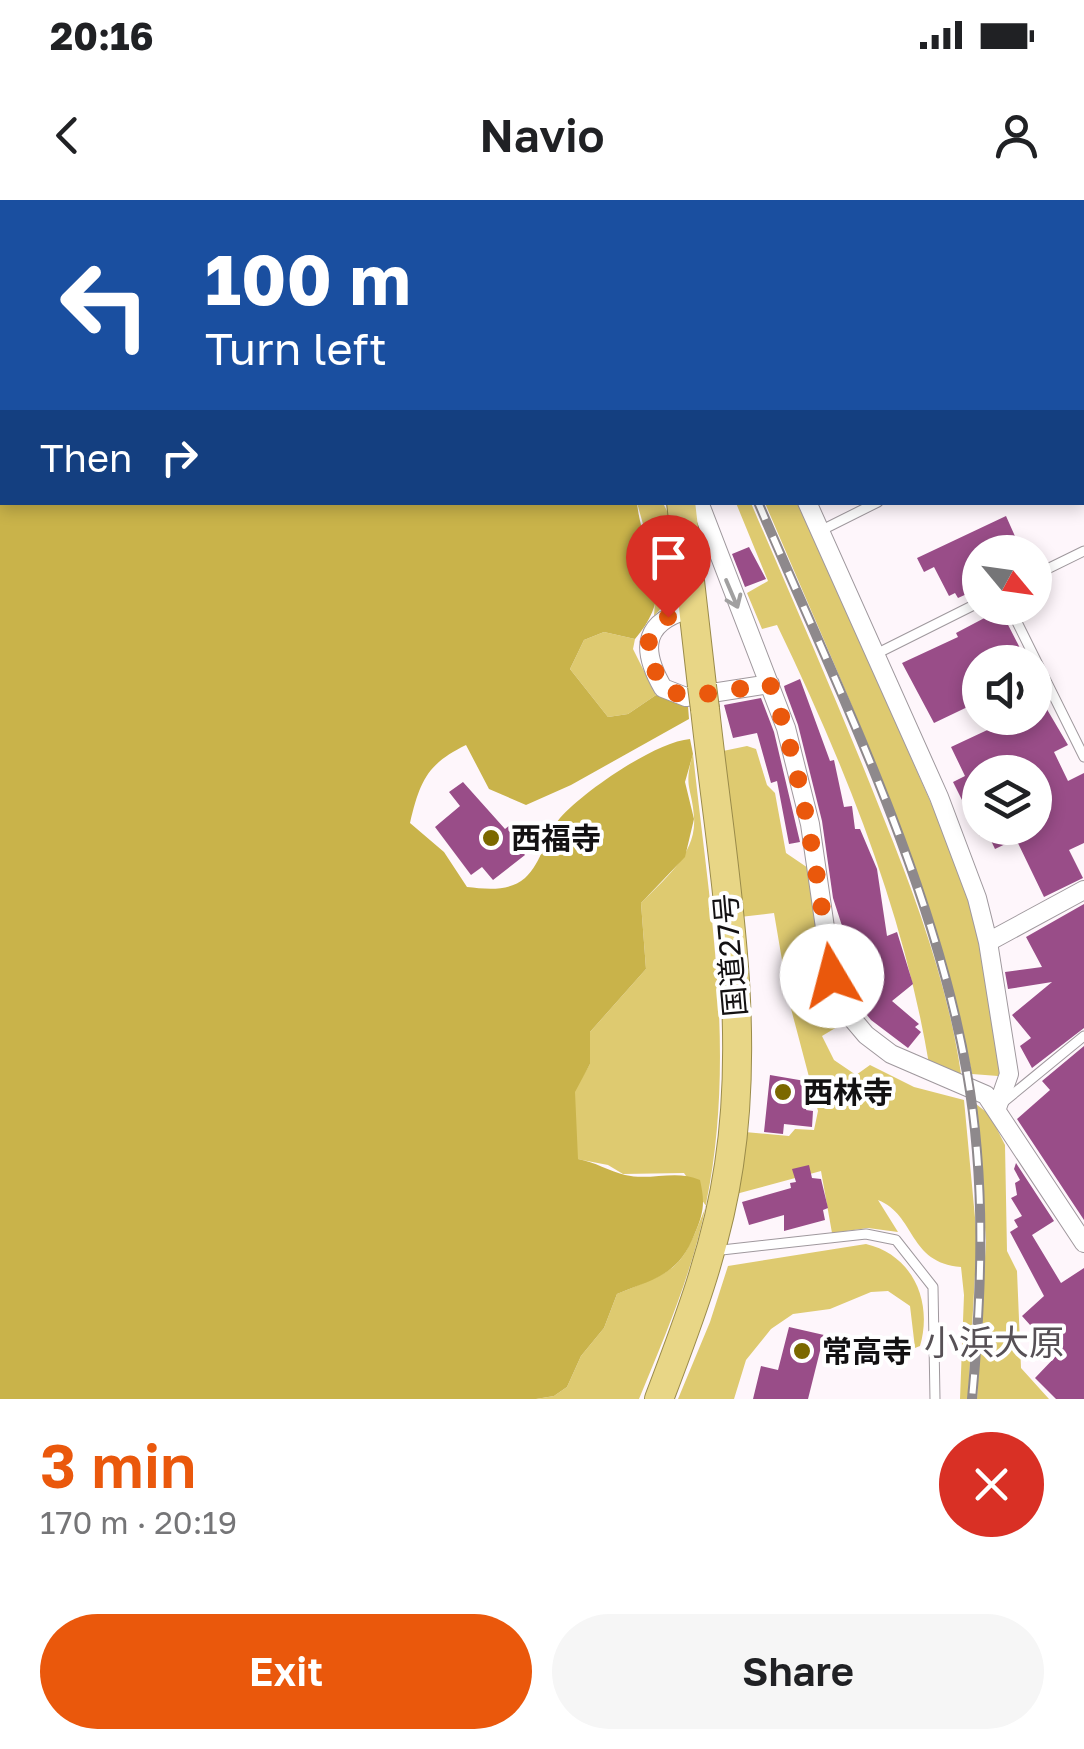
<!DOCTYPE html>
<html lang="en">
<head>
<meta charset="utf-8">
<style>
  body { margin:0; font-family:"Golos Text","Noto Sans JP",sans-serif; background:#f6f6f6; color:#202124; height:100vh; display:flex; flex-direction:column; font-size:38px; white-space:nowrap }
  * { box-sizing:border-box; margin:0 }
  p { font-size:32px; color:#757577 }
  .icon { flex:none; width:55px; height:55px; fill:none; stroke:currentColor; stroke-width:2; stroke-linecap:round; stroke-linejoin:round }
  .map { position:relative; height:1199px; overflow:hidden }
  .panel { display:flex; flex-direction:column; background:#fff; flex:1 }
  .panel>* { flex:none }
  .top-card { position:absolute; left:0px; top:0px; width:1085px; height:305px; box-shadow:0 5px 15px #0003; background:#1a4fa0; color:#fff; overflow:hidden }
  .needle { width:65px; rotate:119deg }
  .controls { position:absolute; left:962px; top:335px; display:grid; gap:20px }
  .controls a { display:grid; place-items:center; width:90px; height:90px; border-radius:50%; background:#fff; box-shadow:0 5px 15px #0003; font-size:50px }
  .pin { position:absolute; display:grid; place-items:center; width:85px; height:85px; color:#fff; margin:-102px -42px; border-radius:50% 50% 50% 0; rotate:-45deg; box-shadow:0 0 10px #0007 }
  .pin .icon { rotate:45deg }
  .me { position:absolute; width:110px; margin:-55px; rotate:352deg; stroke-linejoin:round; filter:drop-shadow(0 0 8px #0008) }
  .turn { display:flex; align-items:center; gap:35px; height:210px; padding:0 40px; font-size:45px }
  .turn .icon { width:130px; height:130px; stroke-width:2.5 }
  .turn b { display:block; font-size:70px; line-height:85px }
  .then { display:flex; align-items:center; height:95px; padding:0 40px; background:#0003; gap:20px; font-size:38px }
  .round { display:grid; place-items:center; flex:none; width:105px; height:105px; border-radius:52px; background:#f6f6f6 }
  .overview { display:flex; align-items:center; justify-content:space-between; height:170px; padding:0 40px }
  h1 { font-size:60px; font-weight:600; line-height:75px; color:#ea580c }
  .button { display:flex; gap:20px; margin-top:auto; padding:20px 40px }
  .button a { flex:1; height:115px; border-radius:60px; background:#ea580c; color:#fff; font-size:40px; font-weight:600; line-height:115px; text-align:center }
  .button a+a { background:#f6f6f6; color:#202124 }
  .status { display:flex; justify-content:space-between; align-items:center; height:70px; padding:0 50px; background:#fff; direction:ltr }
  .status svg { height:28px; fill:currentColor }
  header { display:flex; justify-content:space-between; align-items:center; height:130px; padding:0 40px; background:#fff; font-size:45px; font-weight:600 }
  .map>svg:first-child { display:block }
  .green { fill:#deca70 }
  .forest { fill:#c9b34a }
  .lines { fill:none; stroke-linecap:round; stroke-linejoin:round }
  .stream { stroke:#ec99d7; stroke-width:6 }
  .building { fill:#994d88 }
  .service-casing { stroke:#9f989d; stroke-width:11 }
  .minor-casing { stroke:#9f989d; stroke-width:20 }
  .trunk-casing { stroke:#9a8b4a; stroke-width:30 }
  .service { stroke:#fff; stroke-width:9 }
  .minor { stroke:#fff; stroke-width:18 }
  .trunk { stroke:#e8d686; stroke-width:28 }
  .rail-casing { stroke:#8e898c; stroke-width:10 }
  .rail { stroke:#fff; stroke-width:6; stroke-dasharray:19; stroke-linecap:butt }
  .trunk-bridge-casing { stroke:#9a8b4a; stroke-width:30; stroke-linecap:butt }
  .trunk-bridge { stroke:#e8d686; stroke-width:28 }
  .oneway { stroke:#a1a0a0 }
  .route { stroke:#ea580c; stroke-width:18; stroke-dasharray:0 32.4 }
  .poi-dot { fill:#7b6800; stroke:#fff; stroke-width:4 }
  .labels { text-anchor:middle; dominant-baseline:central; stroke-width:8; stroke-linejoin:round; paint-order:stroke }
  .poi-label { font-size:30px; font-weight:bold; fill:#131112; stroke:#fff; text-anchor:start }
  .street-label { font-size:30px; fill:#131112; stroke:#fff }
  .quarter-label { font-size:35px; fill:#575156; stroke:#fff }
</style>
</head>
<body>
<div class="status"><b>20:16</b><svg viewBox="0 0 49 12"><path d="M0 12V9h3v3zM5 12V6h3v6zM10 12V3h3v9zM15 12V0h3v12zM26 1h20v11H26zM47 4h2v5h-2z"/></svg></div>
<header><svg class="icon" aria-label="back" viewBox="0 0 24 24"><path d="M15 5l-7 7 7 7"/></svg>Navio<svg class="icon" aria-label="person" viewBox="0 0 24 24"><circle cx="12" cy="8" r="4"/><path d="M4 21q1-7 8-7t8 7"/></svg></header>
<div class="map">
<svg width="1084" height="1199" viewBox="0 0 1084 1199">
  <rect width="100%" height="100%" fill="#fef6fb"/>
  <!-- green -->
  <path class="green" d="M637,303H663L668,313L677,391L654,416L657,373Z
    M736,303H751C796,408 842,512 884,619C917,701 948,785 961,874L929,864C903,709 845,566 777,425L762,429L747,393L768,381Z
    M765,303H799L960,669L981,742L1001,869L998,876L972,874C932,674 844,489 765,303Z
    M604,432L635,439L633,449L656,495L628,514L608,517L570,469L584,440Z
    M747,546L756,549L767,585L775,593L786,653L808,668L826,788L842,824L822,836L834,860L856,875L870,865L914,887L964,900L977,1039L968,1199H960L964,1095L961,1067C908,1063 916,1015 878,1000L898,1032L868,1028L832,1033L821,971L736,994L745,932L789,936L795,929L814,930L818,911L789,801L774,713L740,717L723,551Z
    M693,554C709,704 737,854 706,1004C693,1071 665,1136 639,1199H536L554,1196L567,1187L581,1156L604,1128L617,1094C682,1067 680,1071 706,1006L684,973L623,974L608,965L577,959L574,891L590,864V832L646,769L641,703C664,679 697,654 694,617C692,587 683,587 693,554Z
    M976,904L990,915L1005,945L1007,1051L1017,1071L1021,1168L1049,1199H977L986,1041Z
    M866,1044C913,1055 933,1102 920,1146L915,1148L910,1106L888,1091L871,1092L830,1109L793,1114L771,1129L746,1160L734,1199H678L710,1122L728,1066Z"/>
  <!-- forest -->
  <path class="forest" d="M0,0H324L2,2V302L637,303C643,359 680,386 635,439L604,432L584,440L570,469L608,517L628,514L656,495L688,506L689,519L571,585L526,605L489,589L466,545C427,564 420,581 410,623L444,652L467,687C486,689 509,692 525,678C542,663 546,634 560,618C584,591 655,542 690,539L693,554L685,582L694,619L685,657L641,703L646,769L590,832V864L575,892L578,959C595,962 609,971 625,975C651,981 676,969 700,980C705,1002 704,1012 695,1033C679,1075 656,1078 617,1094L604,1128L581,1156L567,1187L554,1196L536,1199H0Z"/>
  <g class="lines">
    <!-- stream -->
    <path class="stream" d="M966,0L968,2
      M1082,197L1084,200"/>
  </g>
  <!-- building -->
  <path class="building" d="M1006,316L1022,352H980V388L958,398L955,393L949,396L934,367L924,372L917,358Z
    M749,347L766,379L745,387L732,354Z
    M992,414L995,420L1003,415L1023,454L1007,462H980V501L934,523L902,463L958,437L956,433Z
    M800,479L830,561L834,560L844,607L852,606L855,629H860L877,669L887,736L897,732L913,784L892,801L919,824L915,827L921,832L908,848L871,820L854,799L844,773L838,733L844,732L833,698L822,621L798,525L785,490L784,486Z
    M1035,489L1068,545L1054,552L1068,581L1084,573V643L1069,650L1083,678L1044,697L1016,639L995,649L985,628H1035V572H980V636L953,582L965,576L951,547L1013,518H1035Z
    M761,498L774,532L800,642L789,644L777,581L771,583L757,533L733,538L724,505Z
    M463,582L505,629L510,625L522,640L516,644L525,655L493,680L482,667L471,675L435,627L460,606L449,592Z
    M1084,704V828L1032,868L1020,846L1031,838L1012,815L1052,782L1008,789L1005,772L1042,767L1026,737Z
    M1084,846V1020L1017,919L1050,890L1042,881Z
    M770,875L805,881L802,895L809,896L806,910L813,911L812,927L784,924L783,934L764,932Z
    M1016,963L1054,1021L1032,1035L1061,1083L1084,1068V1199H1056L1035,1178L1057,1155L1022,1116L1044,1096L1010,1032L1018,1027L1014,1020L1022,1016L1011,998L1017,995L1015,983L1020,980L1014,969Z
    M809,965L812,978L821,979L828,1008L823,1010L825,1020L784,1031V1015L749,1025L742,1002L791,988L790,983L796,982L792,969Z
    M789,1127L824,1135L808,1199H753L761,1166L778,1170Z"/>
  <g class="lines">
    <defs>
      <path id="service" d="M980,0L982,2
        M859,2L864,0
        M1082,42L1084,41
        M1082,168L1084,171
        M822,330L878,302
        M1035,375L1084,351
        M1010,408L1084,557
        M876,454L980,402
        M1001,904L1084,836
        M713,1051L866,1034L896,1040L933,1087L935,1199"/>
      <path id="minor" d="M700,0L701,2
        M938,0L940,2
        M1082,241L1084,244
        M699,302L786,528L810,624L832,776L844,809L866,835L891,854L986,895L1084,1043
        M807,302L939,597L977,698L988,742L1009,874L997,908
        M694,408C644,420 639,447 663,488L686,497L770,484
        M988,742L1084,690"/>
      <path id="trunk" d="M595,0L596,2
        M681,302L702,486
        M659,1199C688,1123 717,1047 729,965C752,815 721,659 705,509"/>
    </defs>
    <!-- service casing -->
    <use href="#service" class="service-casing"/>
    <!-- minor casing -->
    <use href="#minor" class="minor-casing"/>
    <!-- trunk casing -->
    <use href="#trunk" class="trunk-casing"/>
    <!-- service -->
    <use href="#service" class="service"/>
    <!-- minor -->
    <use href="#minor" class="minor"/>
    <!-- trunk -->
    <use href="#trunk" class="trunk"/>
    <defs>
      <path id="rail" d="M624,0L625,2
        M758,302C835,483 933,679 967,873C986,981 982,1090 972,1199"/>
    </defs>
    <!-- rail casing -->
    <use href="#rail" class="rail-casing"/>
    <!-- rail -->
    <use href="#rail" class="rail"/>
    <defs>
      <path id="trunk-bridge" d="M702,486L705,509"/>
    </defs>
    <!-- trunk-bridge casing -->
    <use href="#trunk-bridge" class="trunk-bridge-casing"/>
    <!-- trunk-bridge -->
    <use href="#trunk-bridge" class="trunk-bridge"/>
  </g>
  <!-- one-way arrows -->
  <defs><path id="oneway-shaft" d="M-6 0H5M1.5-3L5.5 0L1.5 3" fill="none" stroke-width="1.6" stroke-linecap="round" stroke-linejoin="round" transform="scale(2.5)"/></defs>
  <use class="oneway" href="#oneway-shaft" transform="translate(732 394) rotate(67)"/>
  <g class="lines">
    <!-- route -->
    <path class="route" d="M668,417L652,432L646,451L663,488L686,497L770,484C805,579 817,677 832,776"/>
  </g>
  <!-- markers -->
  <g class="poi-dot">
    <circle cx="491" cy="638" r="10"/>
    <circle cx="783" cy="892" r="10"/>
    <circle cx="802" cy="1151" r="10"/>
  </g>
  <g class="labels">
    <!-- poi labels -->
    <g class="poi-label">
      <text x="511" y="638">西福寺</text>
      <text x="803" y="892">西林寺</text>
      <text x="822" y="1151">常高寺</text>
    </g>
    <!-- street labels -->
    <g class="street-label">
      <text transform="translate(730 755) rotate(-95)">国道27号</text>
    </g>
    <!-- quarter labels -->
    <g class="quarter-label">
      <text x="994" y="1142">小浜大原</text>
    </g>
  </g>
</svg>
<div class="controls">
<a><svg class="needle" viewBox="-14 -14 28 28"><path d="M0-13l5 13h-10z" fill="#e53935"/><path d="M0 13l5-13h-10z" fill="#757577"/></svg></a>
<a><svg class="icon" aria-label="sound" viewBox="0 0 24 24"><path d="M4 9h4l5-4v14l-5-4H4zM17 9q2 3 0 6"/></svg></a>
<a><svg class="icon" aria-label="layers" viewBox="0 0 24 24"><path d="M12 4l9 5-9 5-9-5zM3 14l9 5 9-5"/></svg></a>
</div>
<div class="pin" style="left:668px;top:417px;background:#d93025"><svg class="icon" aria-label="arrive" viewBox="0 0 24 24"><path d="M6 21V4h12l-3 4 3 4H6"/></svg></div>
<svg class="me" style="left:832px;top:776px" viewBox="-20 -20 40 40"><circle r="19" fill="#fff"/><path d="M0-13L10 11 0 6-10 11z" fill="#ea580c"/></svg>
<div class="top-card">
<div class="turn"><svg class="icon" aria-label="left" viewBox="0 0 24 24"><path d="M17 20v-9H6M10 6l-5 5 5 5"/></svg><div><b>100 m</b>Turn left</div></div>
<div class="then">Then<svg class="icon" aria-label="right" viewBox="0 0 24 24"><path d="M7 20v-9h11M14 6l5 5-5 5"/></svg></div>
</div>
</div>
<section class="panel">
<div class="overview"><div><h1>3 min</h1><p>170 m · 20:19</p></div><a class="round" style="background:#d93025;color:#fff"><svg class="icon" aria-label="close" viewBox="0 0 24 24"><path d="M6 6l12 12M18 6L6 18"/></svg></a></div>
<div class="button"><a>Exit</a><a>Share</a></div>
</section>
</body>
</html>
